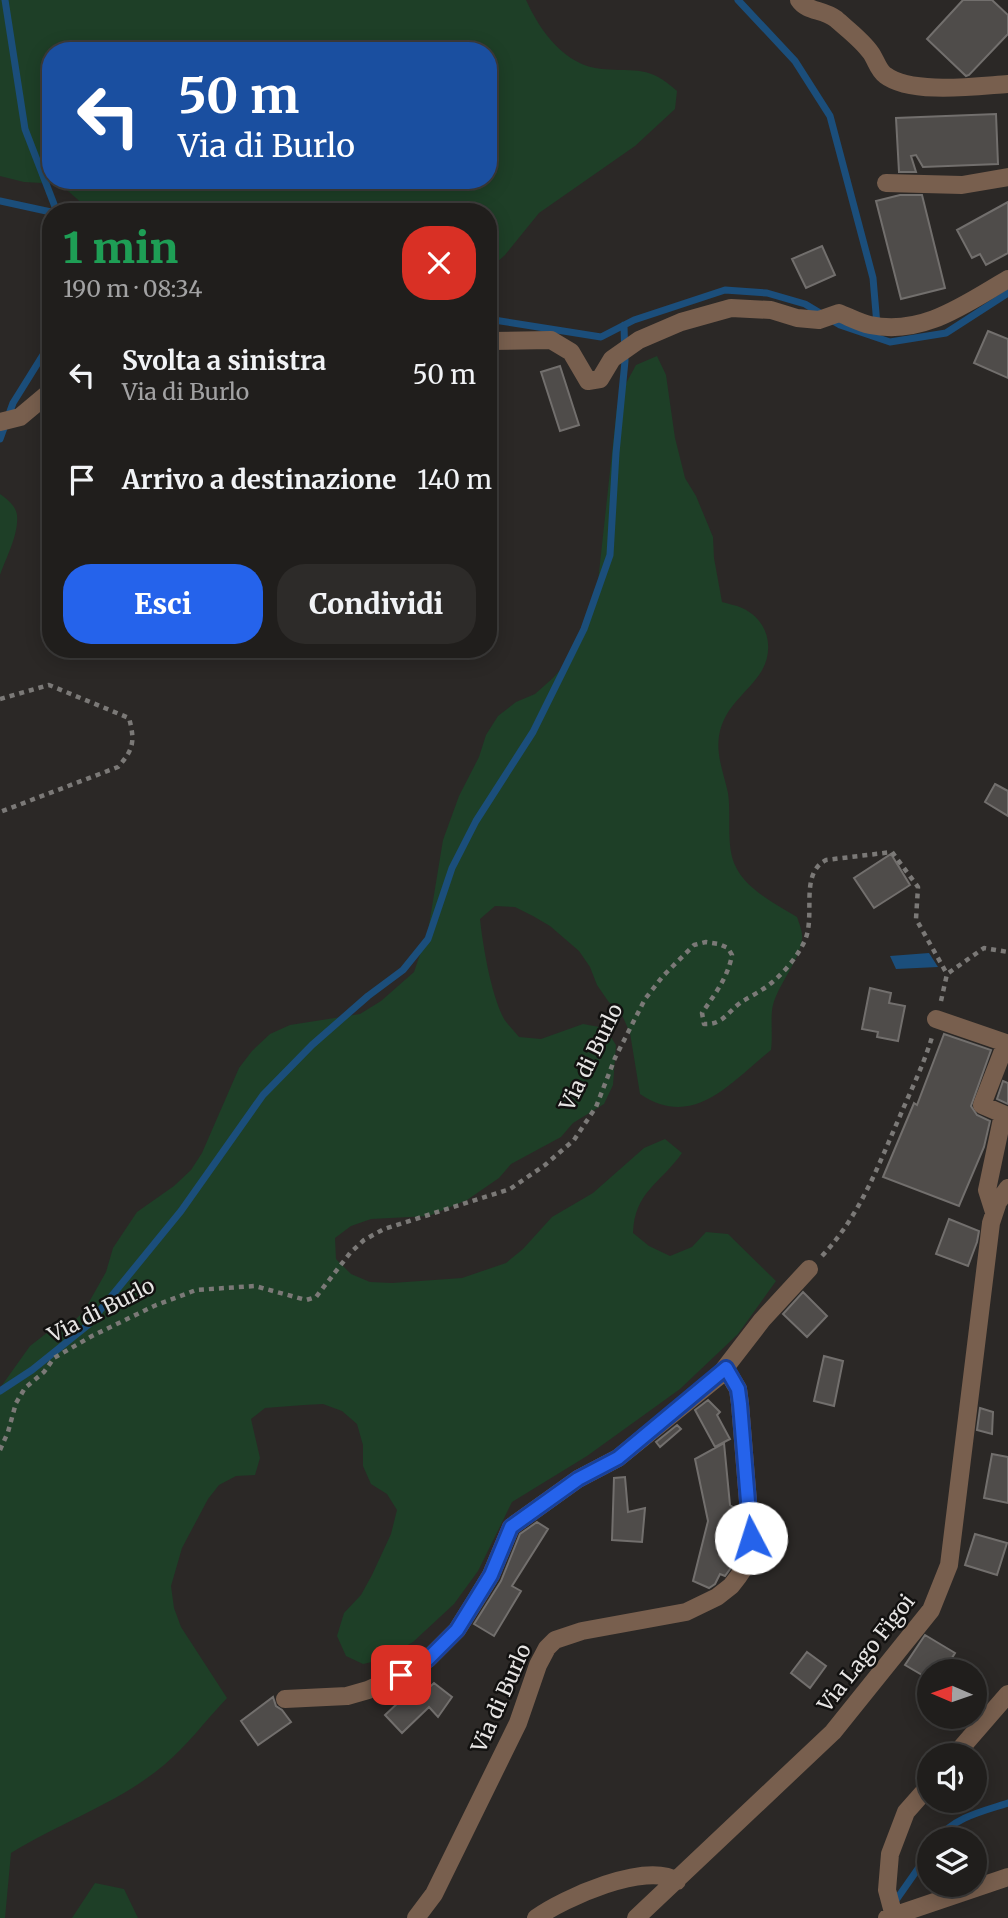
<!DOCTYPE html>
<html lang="it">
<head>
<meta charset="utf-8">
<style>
  body { margin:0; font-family:Merriweather,serif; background:#2d2b29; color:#f1f3f6; height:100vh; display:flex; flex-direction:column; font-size:26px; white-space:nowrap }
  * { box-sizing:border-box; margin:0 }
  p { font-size:23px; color:#a2a2a3 }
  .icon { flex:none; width:38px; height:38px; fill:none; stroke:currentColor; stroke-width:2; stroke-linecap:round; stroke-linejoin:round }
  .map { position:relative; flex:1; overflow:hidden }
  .side { position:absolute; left:42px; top:203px; width:455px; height:455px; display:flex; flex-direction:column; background:#201e1c; border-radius:28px; box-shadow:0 4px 18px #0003,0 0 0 2px #3d3c3b }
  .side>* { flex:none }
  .top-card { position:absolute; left:42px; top:42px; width:455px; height:147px; border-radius:28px; box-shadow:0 4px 18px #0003,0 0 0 2px #3d3c3b; background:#1a4fa0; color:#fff; overflow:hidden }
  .needle { width:46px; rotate:272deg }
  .controls { position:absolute; left:917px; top:1659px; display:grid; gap:14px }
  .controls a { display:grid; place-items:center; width:70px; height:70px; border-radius:50%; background:#201e1c; box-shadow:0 4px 18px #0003,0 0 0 2px #3d3c3b; font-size:35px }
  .pin { position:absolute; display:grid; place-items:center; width:60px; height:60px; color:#fff; margin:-30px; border-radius:14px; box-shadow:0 4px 10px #0006 }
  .me { position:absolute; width:77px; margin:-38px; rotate:355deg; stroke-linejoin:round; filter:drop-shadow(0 0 5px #0008) }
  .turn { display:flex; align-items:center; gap:24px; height:147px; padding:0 21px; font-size:32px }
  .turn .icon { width:91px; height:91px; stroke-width:2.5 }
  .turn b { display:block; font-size:49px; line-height:60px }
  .round { display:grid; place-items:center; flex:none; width:74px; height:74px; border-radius:28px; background:#2d2b29 }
  .headline { display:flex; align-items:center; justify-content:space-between; height:119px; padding:0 21px }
  h1 { font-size:42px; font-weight:800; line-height:52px; color:#1e9e55 }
  .button { display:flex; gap:14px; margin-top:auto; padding:14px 21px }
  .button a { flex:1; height:80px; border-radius:28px; background:#2563eb; color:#fff; font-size:28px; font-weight:800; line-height:80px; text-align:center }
  .button a+a { background:#2d2b29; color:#f1f3f6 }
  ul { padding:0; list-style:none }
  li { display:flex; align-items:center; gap:21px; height:105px; padding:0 21px }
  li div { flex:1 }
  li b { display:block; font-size:26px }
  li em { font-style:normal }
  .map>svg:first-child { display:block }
  .green { fill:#1e3f27; fill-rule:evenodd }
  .water { fill:#1b4e7b }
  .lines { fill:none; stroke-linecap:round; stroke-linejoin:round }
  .stream { stroke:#1b4e7b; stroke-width:7 }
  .building { fill:#4f4c4a; stroke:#726f6d; stroke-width:2 }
  .path { stroke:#7b7977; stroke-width:4.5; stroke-dasharray:5 5; stroke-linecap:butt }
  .minor { stroke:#785f4e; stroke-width:18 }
  .route-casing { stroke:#184099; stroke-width:18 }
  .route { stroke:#2563eb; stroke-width:12 }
  .labels { text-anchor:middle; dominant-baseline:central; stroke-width:5; stroke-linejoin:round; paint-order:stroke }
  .street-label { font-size:21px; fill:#e7e5e4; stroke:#121110 }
</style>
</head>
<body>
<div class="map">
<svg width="1008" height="1918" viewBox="0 0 1008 1918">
  <rect width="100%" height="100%" fill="#2b2826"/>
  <!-- green -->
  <path class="green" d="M0,0H526C540,31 565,66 602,69C638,72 648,65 677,91L675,109L635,146L539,213L505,255L488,270V212H114L84,205L60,184L24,182L0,176ZM51,51H488V180H51Z
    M657,356L666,375L675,438L685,478L696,496L713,537L714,558L722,602C728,604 736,605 742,608C769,620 776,651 759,675C744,696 724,707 719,736C716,756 724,774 728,793C731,814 727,837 732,857C740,887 773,902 797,917C799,923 803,932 802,939C800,960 779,983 773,1005C770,1016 773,1036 771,1050C730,1083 694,1130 640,1094L630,1033L622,1015L608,1001L597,985L590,967L579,951L550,926L533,916L515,907L495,906L480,919C483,947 491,994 504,1019C508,1025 514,1031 519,1037L541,1039L583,1024L605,1028L616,1045L613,1085L604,1104L573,1123L561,1137L511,1164L499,1178L467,1200L429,1216L371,1219L351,1226L335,1238L336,1259L351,1274L370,1282L392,1283L462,1278L506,1263L523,1249L552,1217L593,1193L644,1148L665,1139L682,1153C661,1183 634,1192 633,1233L649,1246L670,1256L692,1247L706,1232L728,1234L776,1281L738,1334L680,1389L587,1456L512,1502L478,1571L454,1604L413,1642L381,1660L363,1664L346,1656L337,1636L344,1613L361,1595L372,1575L391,1534L397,1510L387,1494L371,1484L363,1466V1445L357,1424L342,1411L323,1404L304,1405L265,1408L251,1419L260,1458L255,1475L236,1476L219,1485L208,1499L182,1548L171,1586L174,1608L181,1627L227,1698C206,1720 187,1746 164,1765C119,1803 61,1822 11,1853L5,1918H0V1388L30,1346L48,1332L69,1326L84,1311L106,1272L113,1248L137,1212L174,1186L191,1170L202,1153L239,1068L252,1051L270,1034L290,1025L360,1014L381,1001L414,972L428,931L443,840L459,796L479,757L486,735L498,716L516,702L535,694L553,678L569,660L590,620L596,600L617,407L624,387L636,365Z
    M0,494C7,499 16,506 17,515C19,534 6,558 0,575Z
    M95,1883L124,1889L138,1918H72Z"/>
  <!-- water -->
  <path class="water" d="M929,953L938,967L896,969L890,956Z"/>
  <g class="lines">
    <!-- stream -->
    <path class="stream" d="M5,0L25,129L57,212
      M738,0L795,61L830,116L873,278L877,325
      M0,201L51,212
      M488,319L601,337L634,320L725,290L767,293L805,304L840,325L890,342L946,333L1008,293
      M0,439L13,403L51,342
      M0,1391L32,1370L88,1325L181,1211L263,1095L312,1045L368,996L403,970L428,939L452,868L476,821L533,732L584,629L610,555L616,453L625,361L624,325
      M938,1839C954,1817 984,1811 1008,1803
      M894,1903L929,1853"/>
  </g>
  <!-- building -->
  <path class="building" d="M963,0H992L1008,15V34L969,75L966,76L927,39Z
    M996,114L998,164L923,167L916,155L911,156L916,172H899L896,118Z
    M900,195H922L945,288L901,299L876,201Z
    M1008,202V253L986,265L980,254L972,258L957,230Z
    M822,246L835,275L806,288L792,259Z
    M988,331L1008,339V378L974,363Z
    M560,366L579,425L560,431L541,372Z
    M995,784L1008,791V816L985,802Z
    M891,854L910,885L874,908L854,878Z
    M870,988L891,993L889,1003L905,1006L898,1041L877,1037L878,1032L862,1029Z
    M944,1034L991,1050L971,1106L977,1115L990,1121L984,1147L959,1206L883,1177L914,1103L917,1105Z
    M1003,1081L1008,1083V1104L997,1099Z
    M949,1219L979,1231L977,1242L968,1266L936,1254Z
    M803,1292L827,1316L807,1337L783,1314Z
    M824,1356L843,1361L834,1406L814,1401Z
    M708,1400L720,1412L717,1415L730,1439L715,1447L695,1410Z
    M980,1408L993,1412L992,1434L977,1430Z
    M677,1425L681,1429L660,1447L656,1442Z
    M724,1443L730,1505L737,1510L740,1537L738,1546H735L730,1569L725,1576L720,1574L715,1584L709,1588L693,1581L708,1521L695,1459Z
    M992,1454L1008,1457V1503L984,1498Z
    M625,1477L628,1512L645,1508L642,1542L612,1540L614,1478Z
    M537,1522L548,1529L512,1586L521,1591L494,1636L474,1624L501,1581L520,1534Z
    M975,1534L1007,1543L997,1575L965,1565Z
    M925,1635L955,1653L944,1671H929V1679L905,1665Z
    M807,1652L826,1666L810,1688L791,1673Z
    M434,1683L452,1697L438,1717L429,1707L402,1733L385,1715L414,1688L420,1696Z
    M273,1697L276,1706L282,1710L291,1722L258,1745L241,1721Z"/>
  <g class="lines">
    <!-- path -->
    <path class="path" d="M0,699L49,685L129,718C135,741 134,749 118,767L0,812
      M941,1001L947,974L984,948L1008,952
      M822,1256C861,1214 877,1168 900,1116C911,1090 924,1064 932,1037
      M0,1450L8,1432L16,1403L25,1388L44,1372L54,1358L92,1336L154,1306L196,1290L255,1286L306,1300L316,1297L350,1253L364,1240L384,1229L510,1189L545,1165L574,1140L596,1107L615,1058L645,999L663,976L694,945L706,942L719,944L728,948L732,955C728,977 715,994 702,1013L704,1024C722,1025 727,1013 740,1003C747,998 756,994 763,989C779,979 798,957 805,940C816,915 799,874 826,860L892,852L918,887L916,919L947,974"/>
    <!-- minor -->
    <path class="minor" d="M799,0C807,12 823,9 836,19C847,29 862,40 871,53C876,60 878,70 885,75C911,95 977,86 1008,84
      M886,183L962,185L1008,177
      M488,341L551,340L571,352L588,381L600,379L612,359L639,340L681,322L731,308L771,310L797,318L819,320L839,313C849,317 860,323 870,325C923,336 965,304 1008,279
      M0,422L20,417L51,391
      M936,1019L1006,1043L982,1105L1003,1114L987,1190L994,1212
      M285,1699L347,1696L368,1690L401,1675L428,1659L457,1630L477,1598L491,1575L511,1527L578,1479L618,1458L718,1377L762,1320L809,1269
      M955,1755L1008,1694
      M894,1916L887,1890L890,1854L906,1812L929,1786
      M416,1918L434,1894L518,1723L538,1665L547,1648L555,1640L582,1631L686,1612L717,1597L731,1586L738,1577L746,1565L751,1538L740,1404L738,1389L726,1369
      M536,1918C564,1898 646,1861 677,1881
      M636,1918L833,1732L931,1610L949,1565L991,1223L998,1202L1008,1188
      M887,1918L1008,1877"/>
  </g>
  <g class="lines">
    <defs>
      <path id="route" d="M401,1675L428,1659L457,1630L491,1575L511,1527L578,1479L618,1458L726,1368L738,1389L740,1404L751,1538"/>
    </defs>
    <!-- route casing -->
    <use href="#route" class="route-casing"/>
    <!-- route -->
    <use href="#route" class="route"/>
  </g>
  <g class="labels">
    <!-- street labels -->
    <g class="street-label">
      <text transform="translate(591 1057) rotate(-64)">Via di Burlo</text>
      <text transform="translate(101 1310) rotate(-27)">Via di Burlo</text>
      <text transform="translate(866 1653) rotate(-52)">Via Lago Figoi</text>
      <text transform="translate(501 1698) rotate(-66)">Via di Burlo</text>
    </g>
  </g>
</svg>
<div class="controls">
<a><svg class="needle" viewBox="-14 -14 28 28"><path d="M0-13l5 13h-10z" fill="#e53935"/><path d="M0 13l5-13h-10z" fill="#a2a2a3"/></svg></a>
<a><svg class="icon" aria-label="sound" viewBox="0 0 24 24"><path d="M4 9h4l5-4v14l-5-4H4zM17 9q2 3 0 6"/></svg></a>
<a><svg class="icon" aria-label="layers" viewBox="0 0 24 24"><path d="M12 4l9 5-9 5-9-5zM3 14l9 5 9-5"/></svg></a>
</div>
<div class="pin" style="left:401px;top:1675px;background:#d93025"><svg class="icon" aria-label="arrive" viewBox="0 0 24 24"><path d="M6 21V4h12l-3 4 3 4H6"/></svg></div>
<svg class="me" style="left:751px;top:1538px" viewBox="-20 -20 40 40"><circle r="19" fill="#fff"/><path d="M0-13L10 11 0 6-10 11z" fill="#2563eb"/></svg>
<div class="top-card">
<div class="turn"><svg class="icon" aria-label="left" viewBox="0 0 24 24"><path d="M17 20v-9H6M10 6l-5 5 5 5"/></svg><div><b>50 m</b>Via di Burlo</div></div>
</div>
<section class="side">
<div class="headline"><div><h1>1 min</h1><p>190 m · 08:34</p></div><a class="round" style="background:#d93025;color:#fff"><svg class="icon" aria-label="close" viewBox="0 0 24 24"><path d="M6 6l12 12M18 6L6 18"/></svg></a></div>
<ul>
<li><svg class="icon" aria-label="left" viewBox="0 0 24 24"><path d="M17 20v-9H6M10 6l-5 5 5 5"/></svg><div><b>Svolta a sinistra</b><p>Via di Burlo</p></div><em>50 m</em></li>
<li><svg class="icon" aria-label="arrive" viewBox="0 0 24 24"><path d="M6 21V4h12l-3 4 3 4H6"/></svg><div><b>Arrivo a destinazione</b></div><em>140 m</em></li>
</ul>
<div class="button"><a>Esci</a><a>Condividi</a></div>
</section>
</div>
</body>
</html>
